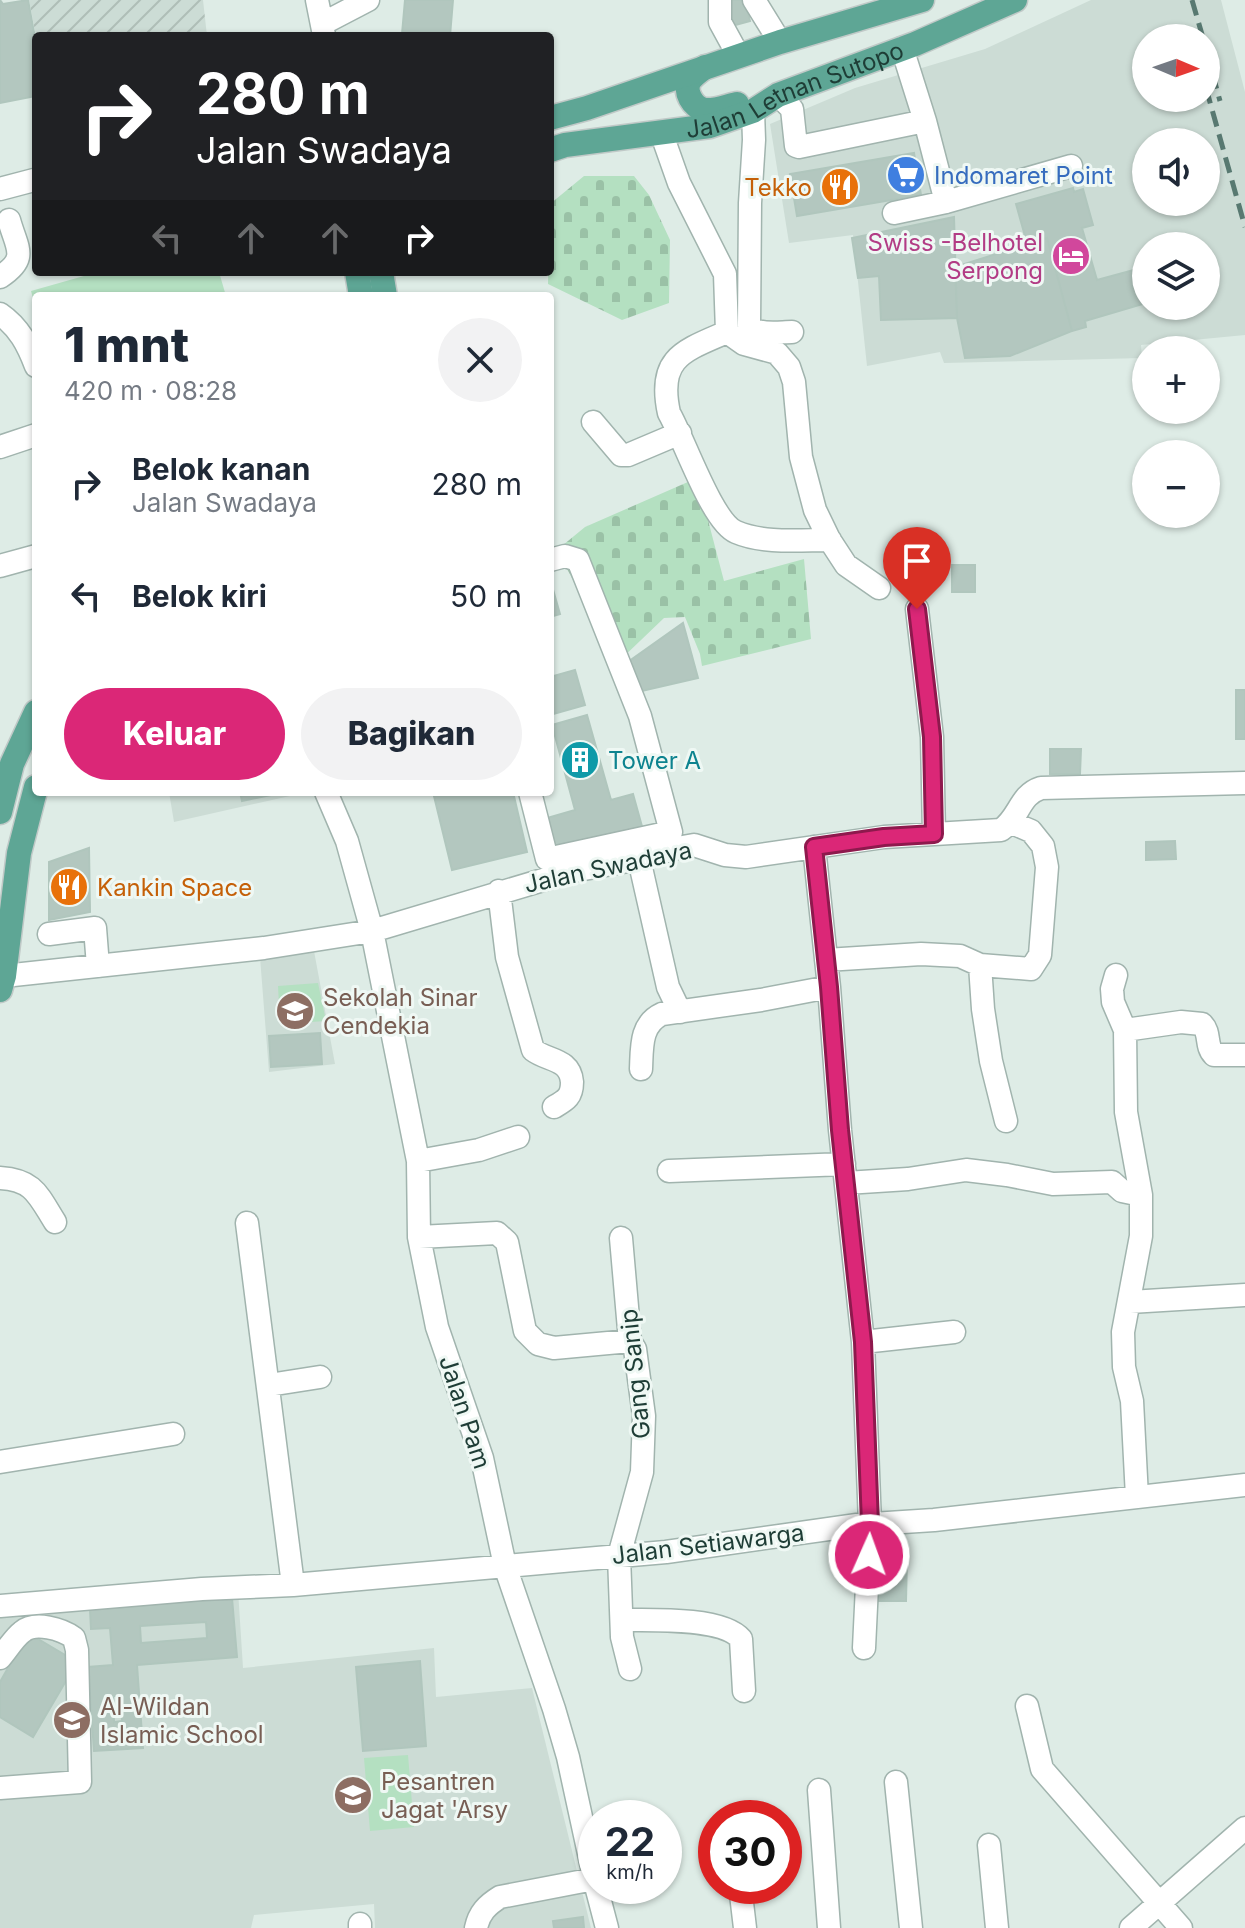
<!DOCTYPE html>
<html lang="id">
<head>
<meta charset="utf-8">
<style>
  body { margin:0; font-family:Inter,sans-serif; background:#f2f2f3; color:#1f2937; height:100vh; display:flex; flex-direction:column; font-size:30px; white-space:nowrap }
  * { box-sizing:border-box; margin:0 }
  p { font-size:26px; color:#747a83 }
  .icon { flex:none; width:44px; height:44px; fill:none; stroke:currentColor; stroke-width:2; stroke-linecap:round; stroke-linejoin:round }
  .map { position:relative; flex:1; overflow:hidden }
  .drawer { position:absolute; left:32px; top:292px; width:522px; height:504px; display:flex; flex-direction:column; background:#fff; border-radius:8px; box-shadow:0 2px 6px #0004 }
  .drawer>* { flex:none }
  .guide { position:absolute; left:32px; top:32px; width:522px; height:244px; border-radius:8px; box-shadow:0 2px 6px #0004; background:#202124; color:#fff; overflow:hidden }
  .needle { width:52px; rotate:92deg }
  .controls { position:absolute; left:1132px; top:24px; display:grid; gap:16px }
  .controls a { display:grid; place-items:center; width:88px; height:88px; border-radius:50%; background:#fff; box-shadow:0 2px 6px #0004; font-size:40px }
  .speed { position:absolute; left:578px; top:1800px; display:flex; gap:16px; font-size:40px; font-weight:700; text-align:center }
  .speed>* { display:grid; place-content:center; width:104px; height:104px; border-radius:50%; background:#fff; box-shadow:0 2px 6px #0004; line-height:1 }
  .speed small { font-size:20px; font-weight:400 }
  .speed .limit { border:12px solid #d22; background:#fff; color:#111 }
  .pin { position:absolute; display:grid; place-items:center; width:68px; height:68px; color:#fff; margin:-82px -34px; border-radius:50% 50% 50% 0; rotate:-45deg; box-shadow:0 0 8px #0007 }
  .pin .icon { rotate:45deg }
  .me { position:absolute; width:88px; margin:-44px; rotate:2deg; stroke-linejoin:round; filter:drop-shadow(0 0 6px #0008) }
  .turn { display:flex; align-items:center; gap:28px; height:168px; padding:0 32px; font-size:36px }
  .turn .icon { width:104px; height:104px; stroke-width:2.5 }
  .turn b { display:block; font-size:56px; line-height:68px }
  .lanes { display:flex; align-items:center; height:76px; padding:0 32px; background:#0003; justify-content:center; gap:40px; direction:ltr }
  .lanes .off { opacity:.35 }
  .round { display:grid; place-items:center; flex:none; width:84px; height:84px; border-radius:42px; background:#f2f2f3 }
  .head { display:flex; align-items:center; justify-content:space-between; height:136px; padding:0 32px }
  h1 { font-size:48px; font-weight:800; line-height:60px }
  .action { display:flex; gap:16px; margin-top:auto; padding:16px 32px }
  .action a { flex:1; height:92px; border-radius:48px; background:#db2777; color:#fff; font-size:32px; font-weight:800; line-height:92px; text-align:center }
  .action a+a { background:#f2f2f3; color:#1f2937 }
  ul { padding:0; list-style:none }
  li { display:flex; align-items:center; gap:24px; height:112px; padding:0 32px }
  li div { flex:1 }
  li b { display:block; font-size:30px }
  li em { font-style:normal }
  .map>svg:first-child { display:block }
  .built { fill:#ccdcd5; fill-rule:evenodd }
  .industrial { fill:url(#industrial-furrows) }
  .cemetery { fill:url(#cemetery-stones) }
  .garden { fill:#b4e0c1 }
  .building { fill:#b3c7bf; stroke:#b0c6bd; stroke-width:2; fill-rule:evenodd }
  .lines { fill:none; stroke-linecap:round; stroke-linejoin:round }
  .minor-casing { stroke:#a1b4ae; stroke-width:25 }
  .major-casing { stroke:#c0c9c7; stroke-width:27 }
  .minor { stroke:#fff; stroke-width:22 }
  .major { stroke:#5ea695; stroke-width:24 }
  .rail { stroke:#587971; stroke-width:5; stroke-dasharray:16 8; stroke-linecap:butt }
  .route-casing { stroke:#8e194d; stroke-width:20 }
  .route { stroke:#db2777; stroke-width:14 }
  .labels { text-anchor:middle; dominant-baseline:central; stroke-width:6; stroke-linejoin:round; paint-order:stroke }
  .street-label { font-size:24px; fill:#1e3d36; stroke:#eff8f4 }
  .shop-label { font-size:24px; fill:#366cbe; stroke:#eff8f4; text-anchor:start }
  .food-label { font-size:24px; fill:#c56008; stroke:#eff8f4; text-anchor:end }
  .hotel-label { font-size:24px; fill:#b23c85; stroke:#eff8f4; text-anchor:end }
  .culture-label { font-size:24px; fill:#0d838f; stroke:#eff8f4; text-anchor:start }
  .education-label { font-size:24px; fill:#785e54; stroke:#eff8f4; text-anchor:start }
</style>
</head>
<body>
<div class="map">
<svg width="1245" height="1928" viewBox="0 0 1245 1928">
  <defs>
    <pattern id="industrial-furrows" width="10" height="10" patternUnits="userSpaceOnUse" patternTransform="scale(2)"><rect width="10" height="10" fill="#ccdcd5"/><path d="M-1 1l2-2M0 10L10 0M9 11l2-2" fill="none" stroke="#afbeb7"/></pattern>
    <pattern id="cemetery-stones" width="16" height="16" patternUnits="userSpaceOnUse" patternTransform="scale(2)"><rect width="16" height="16" fill="#b4e0c1"/><path d="M2 7V4a2 2 0 0 1 4 0v3zM10 15v-3a2 2 0 0 1 4 0v3z" fill="#9ac1a6"/></pattern>
  </defs>
  <rect width="100%" height="100%" fill="#deece6"/>
  <!-- built -->
  <path class="built" d="M1091,0H1221L1245,92V335L1141,345L1142,358L944,363L940,352L867,366L853,235L789,243L770,124L855,88L985,49ZM1146,38H1206V98H1146ZM1146,142H1206V202H1146ZM1146,246H1206V306H1146Z
    M169,792H289L290,796L174,822Z
    M314,951L335,1064L269,1072L260,957Z
    M238,1590L243,1668L434,1648L436,1697L532,1688L591,1928H375L374,1904L254,1915L251,1928H0V1609Z"/>
  <!-- industrial -->
  <path class="industrial" d="M29,0H203L207,36H36Z"/>
  <!-- cemetery -->
  <path class="cemetery" d="M584,176H634L649,195L670,240L669,303L622,320L548,284L550,204Z
    M697,478L724,581L804,559L811,639L702,666L700,654L685,617L664,618L617,663L557,550L585,527Z"/>
  <!-- garden -->
  <path class="garden" d="M98,272H219L226,296H36V309L31,291Z
    M318,983L326,1021L280,1024L278,986Z
    M408,1755L414,1827L370,1831L364,1758Z"/>
  <!-- building -->
  <path class="building" d="M0,0L3,4L28,0L36,43V96L0,103Z
    M405,0H453L450,36L402,34Z
    M721,0H745L750,21L728,27Z
    M914,153L921,195L797,216L790,174Z
    M1073,188L1074,192L1083,189L1093,225L1082,228L1097,280L1141,268L1146,287V303L1085,321L1086,327L1072,331L1047,238L1027,243L1016,204Z
    M954,217L957,318L881,320L879,276L858,278L852,238Z
    M1047,238L1072,331L1010,356L965,358L957,318L955,267Z
    M952,565H975V592H952Z
    M550,579L560,614L550,617Z
    M683,623L698,678L637,692L628,662Z
    M575,670L585,705L550,715V677Z
    M1236,690H1245V739H1236Z
    M587,715L611,800L633,794L643,830L547,857L537,821L575,810L552,725Z
    M1050,749H1081L1080,774H1050Z
    M240,792H270L271,795L242,801Z
    M433,792H513L527,852L452,870Z
    M1175,841L1176,859L1146,860V842Z
    M89,848L90,912L49,920V862Z
    M320,1033L322,1064L271,1067L269,1036Z
    M873,1558L907,1559L906,1601H872Z
    M232,1598L237,1657L137,1665L143,1748L94,1751L88,1667L113,1665L110,1628L91,1629L90,1609ZM206,1622L207,1638L141,1643L140,1626ZM113,1696H120L122,1721L114,1722Z
    M28,1633L77,1662L33,1737L0,1717V1682Z
    M420,1661L426,1746L363,1751L356,1667Z
    M583,1917L584,1928H554L553,1921Z"/>
  <g class="lines">
    <defs>
      <path id="minor" d="M317,0L324,35
        M720,0V22L738,55
        M754,0L780,42
        M322,24L368,0
        M902,48L925,121L946,202
        M778,95L792,109L796,146L799,147L925,121
        M753,111L754,140L750,203L749,326C758,336 779,332 792,332
        M661,132L679,183L725,274L727,332L744,344L777,353L789,367L794,382L801,457L815,510L829,539L846,565L879,588
        M0,189L34,180
        M894,213L946,202L1071,166
        M0,277C29,258 17,249 9,220
        M0,314C19,327 28,345 36,366
        M727,332C683,351 657,358 669,413C684,439 712,522 736,532C764,544 800,540 830,540
        M593,422L621,455H628L680,433
        M0,447L36,435
        M0,566L36,556
        M917,609L932,737L934,834
        M326,792L347,841L372,931L418,1161L419,1237L437,1327L482,1458L505,1566L554,1709L568,1757L596,1886
        M530,792L547,859L671,832L640,716L578,560L565,556L550,560
        M814,847L829,987L840,1130L863,1342L870,1524L864,1648
        M639,859L668,987L680,1012
        M499,891L507,957L533,1050C547,1061 570,1058 572,1082C572,1097 566,1100 554,1107
        M49,934L95,928L98,966
        M826,960L921,954L960,956L980,965L1031,969L1040,955L1047,867L1043,846L1031,831L1012,823
        M980,965L983,1009L991,1061L1006,1121
        M1116,975L1112,989L1113,1002L1125,1030L1126,1112L1141,1195V1236L1123,1332L1124,1367L1132,1401L1137,1497
        M4,976L264,948L372,931L573,871L639,859L677,848L694,845L725,855L746,857L884,837L1001,830C1020,817 1019,795 1041,788L1245,783
        M1125,1030L1181,1022L1202,1024C1211,1033 1205,1046 1214,1055H1245
        M641,1069C642,1048 640,1024 662,1014L761,1000L829,987
        M418,1161L479,1150L518,1137
        M669,1171L844,1164
        M0,1178C34,1180 38,1195 55,1222
        M846,1183L908,1179L966,1170L1007,1175L1053,1184L1112,1182L1122,1191L1141,1195
        M247,1223L293,1585
        M419,1237L497,1233L507,1242L525,1331L538,1344L554,1348L630,1341
        M621,1238L630,1341L635,1349L644,1416L642,1472L619,1556L622,1637L630,1669
        M1130,1302L1245,1295
        M863,1342L954,1332
        M269,1385L320,1377
        M0,1462L173,1434
        M0,1606L202,1589L293,1585L574,1560L666,1552L857,1525L934,1520L1245,1485
        M622,1620C650,1620 723,1617 741,1639L744,1691
        M0,1658C7,1650 14,1638 22,1632C35,1621 62,1629 74,1638L77,1650L80,1782L0,1788
        M1027,1706L1042,1769L1181,1928
        M896,1782L911,1928
        M819,1790L829,1928
        M989,1845L997,1928
        M596,1886L607,1928
        M740,1886L745,1928
        M360,1928V1924
        M476,1928C479,1913 487,1905 500,1897L594,1879
        M1131,1928L1245,1828"/>
      <g id="major">
        <path d="M705,67C700,71 694,75 690,80C683,91 693,108 705,110C715,111 727,106 737,104"/>
        <path d="M550,118L587,108L780,42L922,0"/>
        <path id="s1" d="M550,150L565,145L710,126L753,111L778,95L915,44L1015,0"/>
        <path d="M357,272L361,296"/>
        <path d="M381,272L385,296"/>
        <path d="M0,812L12,764L36,712"/>
        <path d="M0,990L4,976L19,853L36,787"/>
      </g>
    </defs>
    <!-- minor casing -->
    <use href="#minor" class="minor-casing"/>
    <!-- major casing -->
    <use href="#major" class="major-casing"/>
    <!-- minor -->
    <use href="#minor" class="minor"/>
    <!-- major -->
    <use href="#major" class="major"/>
    <!-- rail -->
    <path class="rail" d="M1192,0L1203,38
      M1206,50L1220,101
      M1206,88L1245,227"/>
  </g>
  <g class="lines">
    <defs>
      <path id="route" d="M869,1555L870,1524L863,1342L840,1130L829,987L814,847L884,837L934,834L932,737L917,609"/>
    </defs>
    <!-- route casing -->
    <use href="#route" class="route-casing"/>
    <!-- route -->
    <use href="#route" class="route"/>
  </g>
  <!-- icons -->
  <defs>
    <symbol id="supermarket-disc" viewBox="-11 -11 22 22"><circle r="9.5" fill="#3f7fe0" stroke="#eff8f4"/><path d="M-6-5.5h2.5l.6 2H6L4.5 2H-2.5L-4.4-4H-6ZM-1.5 3.2a1.3 1.3 0 1 0 .1 0ZM3 3.2a1.3 1.3 0 1 0 .1 0Z" fill="#fff"/></symbol>
    <symbol id="restaurant-disc" viewBox="-11 -11 22 22"><circle r="9.5" fill="#e8710a" stroke="#eff8f4"/><path d="M-5-6h1v4h1v-4h1v4h1v-4h1v5L-1.5 .5V6h-2V.5L-5-1ZM5-6V6H3V1.5H1.5Q1.5-4 5-6Z" fill="#fff"/></symbol>
    <symbol id="hotel-disc" viewBox="-11 -11 22 22"><circle r="9.5" fill="#d1479c" stroke="#eff8f4"/><path d="M-6-4.5h1.5V1H6V5H4.5V3h-9V5H-6ZM-4 0a1.8 1.8 0 1 1 3.6 0ZM.5 0V-2.5h3Q6-2.5 6 0Z" fill="#fff"/></symbol>
    <symbol id="building-disc" viewBox="-11 -11 22 22"><circle r="9.5" fill="#0f9aa8" stroke="#eff8f4"/><path d="M-4-6H4V6H1V3H-1V6H-4ZM-2.5-4.3h1.7v1.8h-1.7ZM.8-4.3h1.7v1.8H.8ZM-2.5-1h1.7V.8h-1.7ZM.8-1h1.7V.8H.8Z" fill="#fff"/></symbol>
    <symbol id="school-disc" viewBox="-11 -11 22 22"><circle r="9.5" fill="#8d6e63" stroke="#eff8f4"/><path d="M0-5L7-2L0 1L-7-2ZM-4 1L0 2.5L4 1V4Q0 6-4 4Z" fill="#fff"/></symbol>
  </defs>
  <g fill-rule="evenodd">
    <use href="#supermarket-disc" x="884" y="153" width="44" height="44"/>
    <use href="#restaurant-disc" x="818" y="165" width="44" height="44"/>
    <use href="#hotel-disc" x="1049" y="234" width="44" height="44"/>
    <use href="#building-disc" x="558" y="738" width="44" height="44"/>
    <use href="#restaurant-disc" x="47" y="865" width="44" height="44"/>
    <use href="#school-disc" x="273" y="989" width="44" height="44"/>
    <use href="#school-disc" x="50" y="1698" width="44" height="44"/>
    <use href="#school-disc" x="331" y="1773" width="44" height="44"/>
  </g>
  <g class="labels">
    <!-- street labels -->
    <g class="street-label">
      <text stroke="none"><textPath href="#s1" startOffset="254">Jalan Letnan Sutopo</textPath></text>
      <text transform="translate(608 867) rotate(-12)">Jalan Swadaya</text>
      <text transform="translate(635 1374) rotate(-96)">Gang Sanip</text>
      <text transform="translate(465 1412) rotate(72)">Jalan Pam</text>
      <text transform="translate(708 1544) rotate(-7)">Jalan Setiawarga</text>
    </g>
    <!-- shop labels -->
    <g class="shop-label">
      <text x="934" y="175">Indomaret Point</text>
    </g>
    <!-- food labels -->
    <g class="food-label">
      <text x="812" y="187">Tekko</text>
      <text x="97" y="887" text-anchor="start">Kankin Space</text>
    </g>
    <!-- hotel labels -->
    <g class="hotel-label">
      <text x="1043" y="242">Swiss -Belhotel<tspan x="1043" dy="28">Serpong</tspan></text>
    </g>
    <!-- culture labels -->
    <g class="culture-label">
      <text x="608" y="760">Tower A</text>
    </g>
    <!-- education labels -->
    <g class="education-label">
      <text x="323" y="997">Sekolah Sinar<tspan x="323" dy="28">Cendekia</tspan></text>
      <text x="100" y="1706">Al-Wildan<tspan x="100" dy="28">Islamic School</tspan></text>
      <text x="381" y="1781">Pesantren<tspan x="381" dy="28">Jagat 'Arsy</tspan></text>
    </g>
  </g>
</svg>
<div class="controls">
<a><svg class="needle" viewBox="-14 -14 28 28"><path d="M0-13l5 13h-10z" fill="#e53935"/><path d="M0 13l5-13h-10z" fill="#747a83"/></svg></a>
<a><svg class="icon" aria-label="sound" viewBox="0 0 24 24"><path d="M4 9h4l5-4v14l-5-4H4zM17 9q2 3 0 6"/></svg></a>
<a><svg class="icon" aria-label="layers" viewBox="0 0 24 24"><path d="M12 4l9 5-9 5-9-5zM3 14l9 5 9-5"/></svg></a>
<a>+</a>
<a>−</a>
</div>
<div class="speed"><div>22<small>km/h</small></div><div class="limit">30</div></div>
<div class="pin" style="left:917px;top:609px;background:#d93025"><svg class="icon" aria-label="arrive" viewBox="0 0 24 24"><path d="M6 21V4h12l-3 4 3 4H6"/></svg></div>
<svg class="me" style="left:869px;top:1555px" viewBox="-20 -20 40 40"><circle r="17" fill="#db2777" stroke="#fff" stroke-width="3"/><path d="M0-11L8 9 0 5-8 9z" fill="#fff"/></svg>
<div class="guide">
<div class="turn"><svg class="icon" aria-label="right" viewBox="0 0 24 24"><path d="M7 20v-9h11M14 6l5 5-5 5"/></svg><div><b>280 m</b>Jalan Swadaya</div></div>
<div class="lanes"><svg class="icon off" aria-label="left" viewBox="0 0 24 24"><path d="M17 20v-9H6M10 6l-5 5 5 5"/></svg><svg class="icon off" aria-label="ahead" viewBox="0 0 24 24"><path d="M12 20V5M6 11l6-6 6 6"/></svg><svg class="icon off" aria-label="ahead" viewBox="0 0 24 24"><path d="M12 20V5M6 11l6-6 6 6"/></svg><svg class="icon" aria-label="right" viewBox="0 0 24 24"><path d="M7 20v-9h11M14 6l5 5-5 5"/></svg></div>
</div>
<section class="drawer">
<div class="head"><div><h1>1 mnt</h1><p>420 m · 08:28</p></div><a class="round"><svg class="icon" aria-label="close" viewBox="0 0 24 24"><path d="M6 6l12 12M18 6L6 18"/></svg></a></div>
<ul>
<li><svg class="icon" aria-label="right" viewBox="0 0 24 24"><path d="M7 20v-9h11M14 6l5 5-5 5"/></svg><div><b>Belok kanan</b><p>Jalan Swadaya</p></div><em>280 m</em></li>
<li><svg class="icon" aria-label="left" viewBox="0 0 24 24"><path d="M17 20v-9H6M10 6l-5 5 5 5"/></svg><div><b>Belok kiri</b></div><em>50 m</em></li>
</ul>
<div class="action"><a>Keluar</a><a>Bagikan</a></div>
</section>
</div>
</body>
</html>
